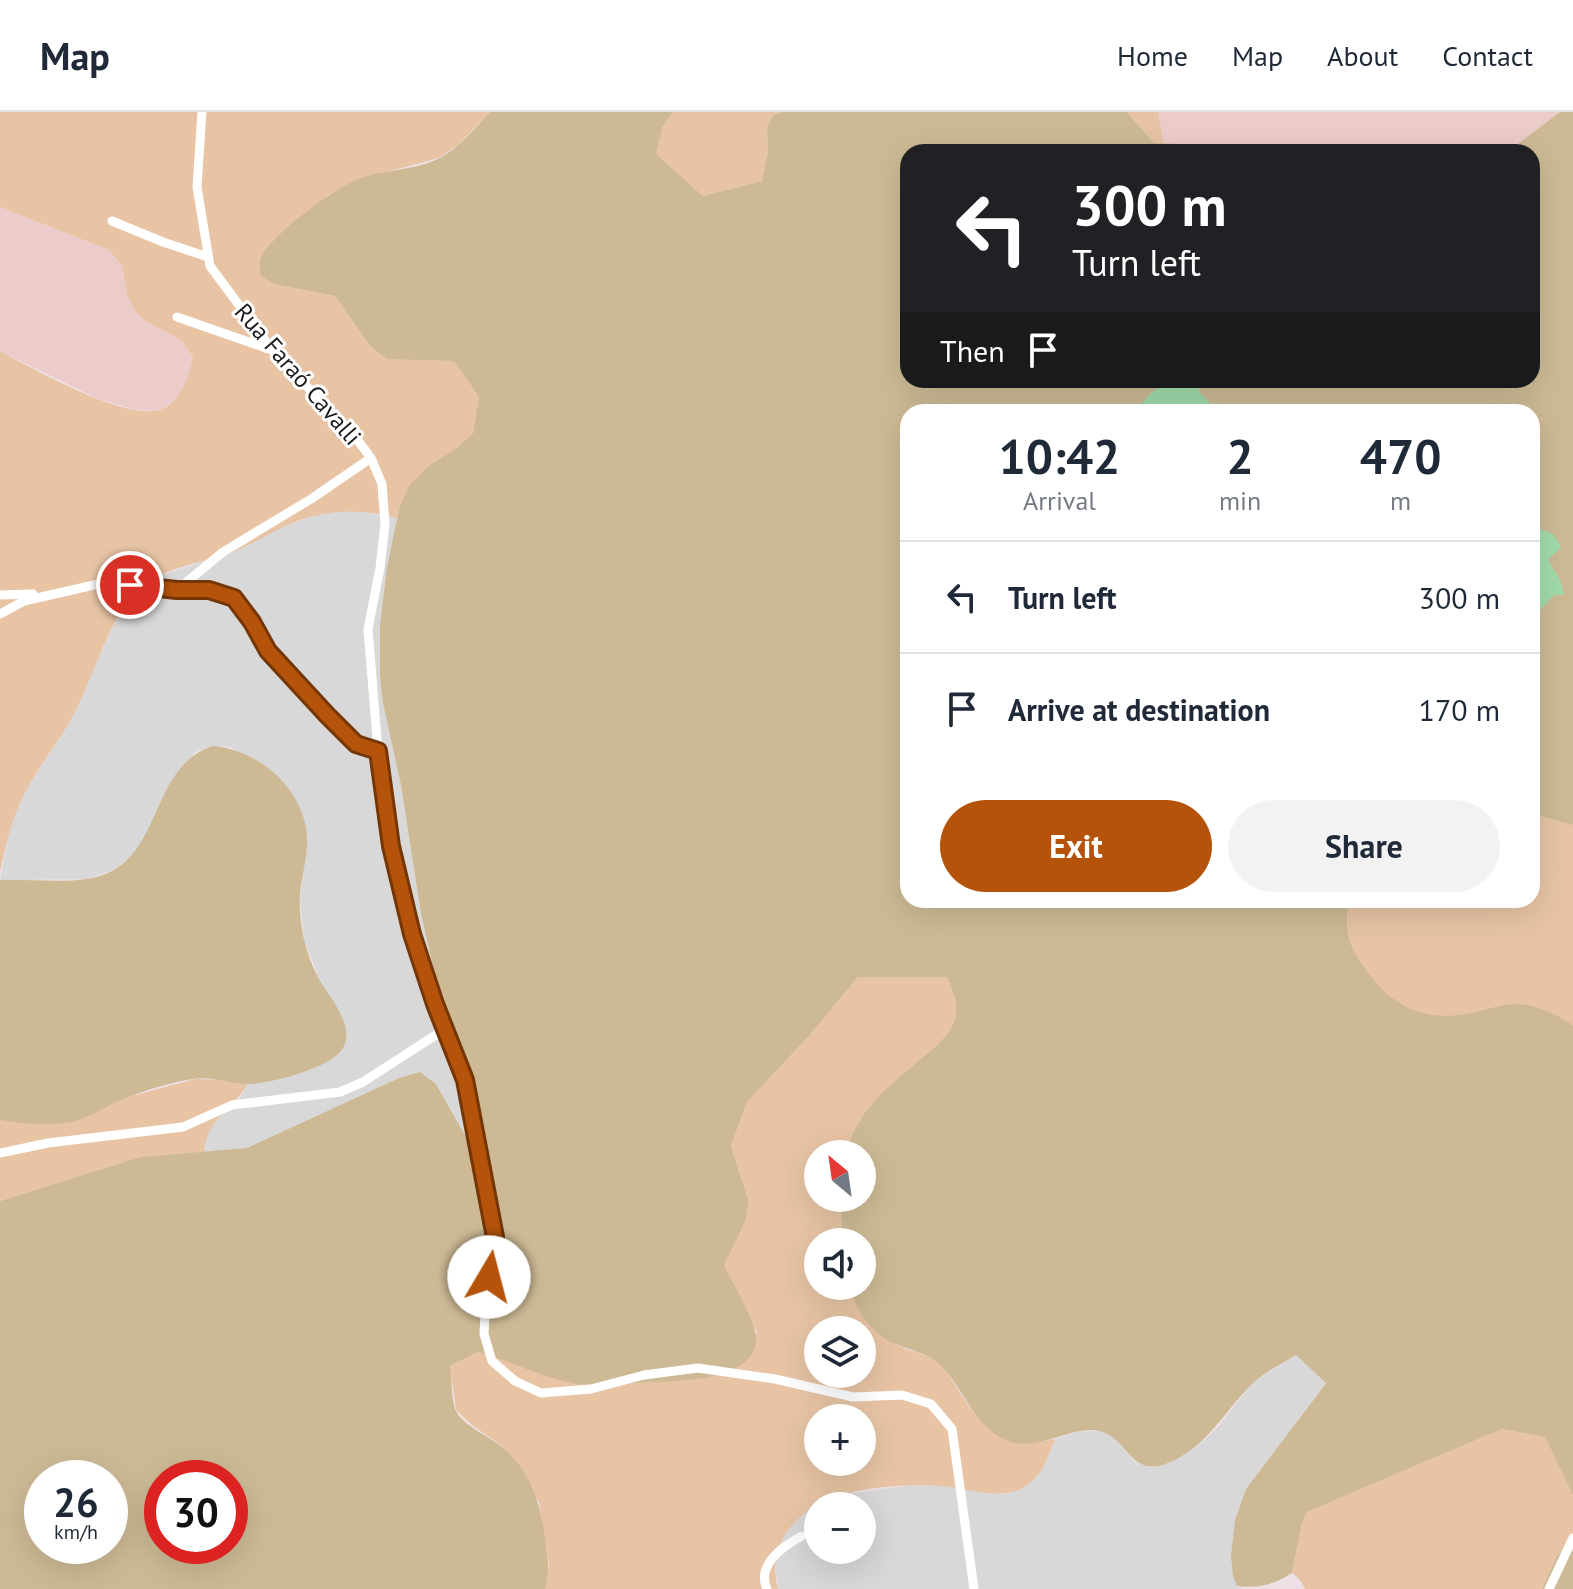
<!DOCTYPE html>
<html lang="en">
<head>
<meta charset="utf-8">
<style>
  body { margin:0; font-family:"PT Sans",sans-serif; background:#f2f2f3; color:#1f2937; height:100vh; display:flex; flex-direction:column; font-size:30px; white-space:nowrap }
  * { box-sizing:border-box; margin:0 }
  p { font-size:26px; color:#747a83 }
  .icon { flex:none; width:44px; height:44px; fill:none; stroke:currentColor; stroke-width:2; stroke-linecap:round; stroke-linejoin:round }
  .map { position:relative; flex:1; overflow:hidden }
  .details { position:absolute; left:900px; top:292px; width:640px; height:504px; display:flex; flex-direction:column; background:#fff; border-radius:24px; box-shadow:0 8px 32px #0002 }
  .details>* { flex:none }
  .banner { position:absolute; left:900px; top:32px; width:640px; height:244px; border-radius:24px; box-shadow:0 8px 32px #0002; background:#202124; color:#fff; overflow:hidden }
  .needle { width:52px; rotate:331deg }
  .controls { position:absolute; left:804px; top:1028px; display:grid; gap:16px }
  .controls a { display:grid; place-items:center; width:72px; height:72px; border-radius:50%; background:#fff; box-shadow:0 8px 32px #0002; font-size:40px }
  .speed { position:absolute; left:24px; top:1348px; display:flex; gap:16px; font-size:40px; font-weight:700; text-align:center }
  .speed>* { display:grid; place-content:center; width:104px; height:104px; border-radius:50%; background:#fff; box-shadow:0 8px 32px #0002; line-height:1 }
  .speed small { font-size:20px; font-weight:400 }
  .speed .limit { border:12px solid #d22; background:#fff; color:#111 }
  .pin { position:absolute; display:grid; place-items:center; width:68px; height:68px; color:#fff; margin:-34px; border:4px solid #fff; border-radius:50%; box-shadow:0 2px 8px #0007 }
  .me { position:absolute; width:88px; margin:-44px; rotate:8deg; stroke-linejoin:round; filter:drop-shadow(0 0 6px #0008) }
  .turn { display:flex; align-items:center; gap:28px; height:168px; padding:0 40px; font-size:36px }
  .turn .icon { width:104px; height:104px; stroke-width:2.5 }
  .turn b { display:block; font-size:56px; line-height:68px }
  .then { display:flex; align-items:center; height:76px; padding:0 40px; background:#0003; gap:16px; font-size:30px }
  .eta { display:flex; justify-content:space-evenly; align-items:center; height:136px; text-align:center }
  .eta b { font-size:48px; font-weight:700; line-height:56px }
  .action { display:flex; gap:16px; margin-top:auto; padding:16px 40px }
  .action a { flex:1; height:92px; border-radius:48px; background:#b45309; color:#fff; font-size:32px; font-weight:700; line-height:92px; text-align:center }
  .action a+a { background:#f2f2f3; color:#1f2937 }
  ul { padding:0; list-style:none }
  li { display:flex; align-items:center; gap:24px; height:112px; padding:0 40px; border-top:2px solid #e0e1e3 }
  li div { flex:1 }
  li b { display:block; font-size:30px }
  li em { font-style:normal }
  header { display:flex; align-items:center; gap:48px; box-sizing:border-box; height:112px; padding:0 40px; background:#fff; border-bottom:2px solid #e0e1e3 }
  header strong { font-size:38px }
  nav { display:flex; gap:44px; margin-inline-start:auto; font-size:28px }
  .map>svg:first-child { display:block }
  .residential { fill:#d9d8d9; fill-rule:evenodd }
  .farmland { fill:#eccccb }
  .grass { fill:#e8c4a5; fill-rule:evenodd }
  .forest { fill:#cdba95; fill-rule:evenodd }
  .water { fill:#a0dbab }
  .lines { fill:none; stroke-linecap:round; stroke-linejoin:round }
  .street { stroke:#fff; stroke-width:9 }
  .route-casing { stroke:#753606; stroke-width:20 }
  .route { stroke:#b45309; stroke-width:14 }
  .labels { text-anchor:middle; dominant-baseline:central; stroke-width:6; stroke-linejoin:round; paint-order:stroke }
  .street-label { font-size:24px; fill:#1b1b1b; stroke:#fff }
</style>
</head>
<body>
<header>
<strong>Map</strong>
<nav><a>Home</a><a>Map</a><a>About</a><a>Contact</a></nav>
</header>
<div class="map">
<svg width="1573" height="1477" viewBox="0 0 1573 1477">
  <rect width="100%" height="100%" fill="#ede1e5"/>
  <!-- residential -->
  <path class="residential" d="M352,398L397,406L380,513V565L401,673L421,802L438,876L452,917L477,1046L436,972L420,960L399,966L247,1036L204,1040L206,1022L215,1008L240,986L247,972L309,958L319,866L304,827L300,785L307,735L306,717L302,702L231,635L212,634L195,640L135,741L117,756L88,767L0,768L9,720L15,701L26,678L69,611L111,518L134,483L163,463L237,438L289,412L316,403Z
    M1296,1243L1326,1270L1246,1377L1235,1408L1237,1474L1242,1477H778L775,1447L787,1418L806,1399L823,1390L841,1383L906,1374H944L1005,1382L1024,1376L1048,1346L1055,1327L1078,1320L1100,1318L1113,1325L1135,1350L1152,1356L1169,1351L1201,1331L1219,1314L1252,1271ZM818,1394H862V1438H818Z"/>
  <!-- farmland -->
  <path class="farmland" d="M1158,0H1560L1507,40H1288L1237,34L1164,32Z
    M0,95L109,138L122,154L127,182L135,200L145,209L181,228L193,245L189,266L176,287L163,297L151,299L132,297L96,286L0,239Z"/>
  <!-- grass -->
  <path class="grass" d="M0,0H490L458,33L439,46L356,68L327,84L273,172L335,184L371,235L387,246L454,249L479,285L473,321L457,336L428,354L400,393L397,406C370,399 346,397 319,403C288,408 263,428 235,439C202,452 160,454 135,482C106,514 96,558 77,596C63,625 41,650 26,679C12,704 6,732 0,760V239C32,256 128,311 162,297C182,288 189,264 193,245L181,228L145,209L135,200L127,182L122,154L109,138L0,95Z
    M673,0H783L773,3L767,15L768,40L762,69L703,84L655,42L662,16Z
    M1127,0H1158L1164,32L1154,31Z
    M1532,702L1573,713V913C1557,903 1544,904 1526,903C1508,903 1489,902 1470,902C1462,902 1454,904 1446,905C1411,906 1383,884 1365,857C1349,834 1343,815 1350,788H1532Z
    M858,865H947C952,878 959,893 955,907C951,922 934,936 923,945C891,972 855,1000 846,1042H818V1086H841L842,1130H818V1174H848C857,1196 871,1218 893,1231C907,1239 924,1240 938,1251C948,1260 955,1273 963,1285C986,1322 1011,1337 1055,1327C1048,1345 1041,1368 1021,1377C996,1388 968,1376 942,1374C896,1372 830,1374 796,1409C778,1427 771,1452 778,1477H545L549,1455L539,1390L502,1334L472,1313L456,1298L450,1254L478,1240L599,1273L676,1269L718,1263L757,1221L723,1153L746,1108L749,1090L731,1034L747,990L808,925ZM818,1218H862V1262H818ZM818,1306H862V1350H818Z
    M195,967L231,968L247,972C232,1001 208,1003 204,1040L140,1045L0,1089V1008L60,1011L79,1008L128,985Z
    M1502,1317L1545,1325L1573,1384V1423L1557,1444L1542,1477H1305L1300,1468L1292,1461L1302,1411L1307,1400Z"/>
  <!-- forest -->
  <path class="forest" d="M490,0H673L662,16L656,42L703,84L762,69L768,40L767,15L773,3L783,0H1127L1154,31L1237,34L1288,40H908V268H1532V40H1507L1560,0H1573V713L1532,702V300H908V788H1350C1344,812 1347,831 1362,852C1388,891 1418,910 1466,902C1482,899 1499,893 1515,892C1536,892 1555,902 1573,913V1384L1545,1325L1502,1317L1307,1400L1302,1411L1292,1461C1276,1472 1256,1477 1237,1474L1233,1464L1231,1444L1235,1408L1246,1377L1326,1271L1296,1243C1282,1252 1263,1261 1251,1273C1222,1302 1208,1334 1168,1351C1132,1366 1129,1330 1103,1320C1076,1310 1039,1341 1008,1329C973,1315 965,1277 940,1253C926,1240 908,1238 891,1230C868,1218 857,1197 848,1174H862V1130H842L841,1086H862V1042H846C855,999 891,972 923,945C934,936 951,922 955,907C959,892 952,878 947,865H858L808,925L747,990L731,1034L749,1090L746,1108L724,1153C732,1171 760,1214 756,1232C748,1271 670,1269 640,1271C620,1272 598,1274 578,1272C544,1267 512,1249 478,1240L450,1254C452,1267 451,1285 455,1297C462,1314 490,1324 503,1336C533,1361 542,1397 546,1434C548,1449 550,1463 545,1477H0V1089L140,1045L247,1036L399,966L420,960L436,972L476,1043L452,917L438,876L421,802L401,673L383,591L380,565V513L387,455L400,393L410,373L428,354L457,336L473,321L479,285L454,249L387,247L371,235L335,184L273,172L260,163C260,157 259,151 261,145C273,122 332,78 356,68C383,57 414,59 440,46C460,35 475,16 490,0ZM42,1366H110V1434H42ZM162,1366H230V1434H162Z
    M212,634C255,637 298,671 306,716C310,738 302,761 300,782C299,797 301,816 305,831C308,843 312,854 318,865C328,884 356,913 343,936C332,956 269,972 248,972C230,972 212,964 193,967C172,970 149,977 129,985C112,991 96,1002 79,1008C54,1015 25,1012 0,1008V768C28,767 60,771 87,767C165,756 145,658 212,634Z
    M1573,1423V1477H1542L1557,1444Z"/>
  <!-- water -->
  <path class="water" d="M1170,268H1196L1200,281L1212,293L1217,290L1220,300H1134L1152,280Z
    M1536,412L1542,418L1553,422L1561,435L1548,448L1560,468L1564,483H1554L1540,498H1532V414Z"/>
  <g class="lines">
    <!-- street -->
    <path class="street" d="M202,0L197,75L210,154L273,239L356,326L371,346L382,372L385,412L380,456L368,517L378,639L391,734L412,822L435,892L465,968L495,1125L486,1181L484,1222L492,1249L515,1269L541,1281L591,1277L644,1263L698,1256L775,1267L853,1285L902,1283L931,1292L952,1317L974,1477
      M112,109L163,130L208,145
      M177,205L272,238
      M177,478L223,440L311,387L371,346
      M0,483L33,482
      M0,502L24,489L107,470L177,478H209L234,486L252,510L268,539L327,603L356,632L378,639
      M0,1041L48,1031L183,1015L232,993L340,980L363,970L445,917
      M767,1477C756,1453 783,1434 802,1424
      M1549,1477L1573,1426"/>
  </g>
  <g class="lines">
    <defs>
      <path id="route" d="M130,473L177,478H209L234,486L252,510L268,539L327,603L356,632L378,639L391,734L412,822L435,892L465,968L495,1125L489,1165"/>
    </defs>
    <!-- route casing -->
    <use href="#route" class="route-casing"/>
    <!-- route -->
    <use href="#route" class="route"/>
  </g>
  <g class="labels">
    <!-- street labels -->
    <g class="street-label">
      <text transform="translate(298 262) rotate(49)">Rua Faraó Cavalli</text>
    </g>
  </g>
</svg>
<div class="controls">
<a><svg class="needle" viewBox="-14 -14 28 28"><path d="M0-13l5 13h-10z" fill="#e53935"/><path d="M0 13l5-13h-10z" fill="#747a83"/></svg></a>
<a><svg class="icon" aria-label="sound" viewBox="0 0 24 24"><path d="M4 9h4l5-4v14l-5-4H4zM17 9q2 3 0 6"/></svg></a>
<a><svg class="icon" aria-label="layers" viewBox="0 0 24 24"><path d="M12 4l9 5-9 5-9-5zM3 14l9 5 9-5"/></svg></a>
<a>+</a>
<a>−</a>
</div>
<div class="speed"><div>26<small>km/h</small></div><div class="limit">30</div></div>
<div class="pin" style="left:130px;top:473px;background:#d93025"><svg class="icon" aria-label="arrive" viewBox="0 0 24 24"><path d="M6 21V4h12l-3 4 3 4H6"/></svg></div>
<svg class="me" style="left:489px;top:1165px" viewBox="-20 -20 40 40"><circle r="19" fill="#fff"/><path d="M0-13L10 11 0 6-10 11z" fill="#b45309"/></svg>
<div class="banner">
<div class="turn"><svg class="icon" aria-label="left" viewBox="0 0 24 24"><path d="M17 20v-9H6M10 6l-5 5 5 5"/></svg><div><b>300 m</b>Turn left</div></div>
<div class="then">Then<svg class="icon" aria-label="arrive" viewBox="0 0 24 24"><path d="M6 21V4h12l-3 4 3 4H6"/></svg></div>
</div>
<section class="details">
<div class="eta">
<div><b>10:42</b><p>Arrival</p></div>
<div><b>2</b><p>min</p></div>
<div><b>470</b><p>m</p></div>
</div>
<ul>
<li><svg class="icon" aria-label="left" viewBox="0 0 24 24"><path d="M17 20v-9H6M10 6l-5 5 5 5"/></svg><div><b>Turn left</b></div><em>300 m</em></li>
<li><svg class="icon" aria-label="arrive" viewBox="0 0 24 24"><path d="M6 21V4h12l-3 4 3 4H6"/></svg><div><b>Arrive at destination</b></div><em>170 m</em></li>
</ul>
<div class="action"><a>Exit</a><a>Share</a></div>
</section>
</div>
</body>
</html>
